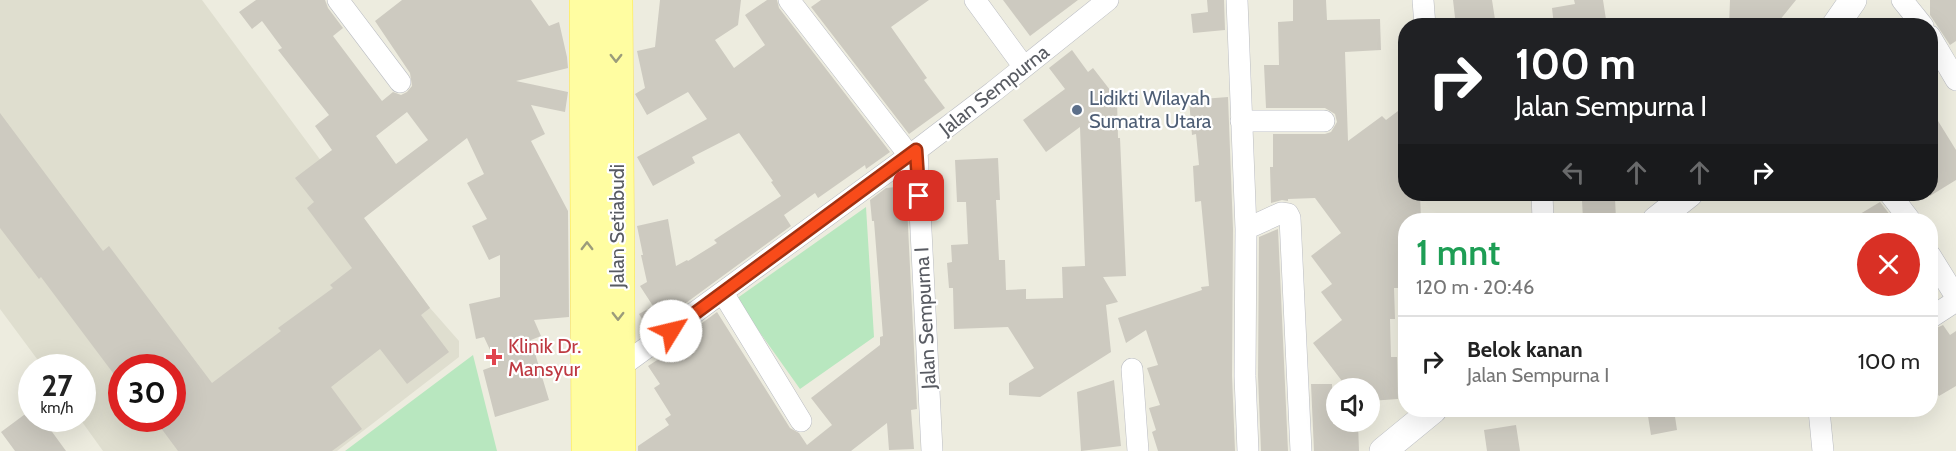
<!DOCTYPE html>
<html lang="id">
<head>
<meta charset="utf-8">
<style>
  body { margin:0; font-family:Cabin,sans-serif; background:#f6f6f6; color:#222; height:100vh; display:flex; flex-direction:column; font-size:22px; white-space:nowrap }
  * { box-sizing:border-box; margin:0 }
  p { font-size:20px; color:#767676 }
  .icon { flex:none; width:33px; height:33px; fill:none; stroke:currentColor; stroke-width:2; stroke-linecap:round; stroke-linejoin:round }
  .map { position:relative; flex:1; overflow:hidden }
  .side { position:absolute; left:1398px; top:213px; width:540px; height:204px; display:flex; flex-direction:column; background:#fff; border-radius:24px; box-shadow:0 6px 24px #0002 }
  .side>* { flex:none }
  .hud { position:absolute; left:1398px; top:18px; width:540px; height:183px; border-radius:24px; box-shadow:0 6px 24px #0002; background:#202124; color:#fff; overflow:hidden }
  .buttons { position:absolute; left:1326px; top:378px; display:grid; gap:12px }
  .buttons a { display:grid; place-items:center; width:54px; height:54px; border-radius:50%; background:#fff; box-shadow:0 6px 24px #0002; font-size:30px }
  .speed { position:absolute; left:18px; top:354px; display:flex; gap:12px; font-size:30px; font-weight:700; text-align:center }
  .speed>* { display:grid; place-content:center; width:78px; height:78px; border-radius:50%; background:#fff; box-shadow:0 6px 24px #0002; line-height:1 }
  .speed small { font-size:15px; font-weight:400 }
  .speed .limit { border:9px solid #d22; background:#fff; color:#111 }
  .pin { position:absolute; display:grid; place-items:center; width:51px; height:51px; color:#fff; margin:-26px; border-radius:12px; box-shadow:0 3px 9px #0006 }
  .me { position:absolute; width:66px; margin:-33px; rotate:54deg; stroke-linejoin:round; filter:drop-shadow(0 0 4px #0008) }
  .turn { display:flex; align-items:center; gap:21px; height:126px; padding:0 18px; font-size:27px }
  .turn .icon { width:78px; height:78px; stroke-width:2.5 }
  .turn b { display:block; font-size:42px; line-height:51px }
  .lanes { display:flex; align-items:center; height:57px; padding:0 18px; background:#0003; justify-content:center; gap:30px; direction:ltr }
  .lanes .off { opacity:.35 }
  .round { display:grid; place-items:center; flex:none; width:63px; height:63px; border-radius:32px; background:#f6f6f6 }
  .overview { display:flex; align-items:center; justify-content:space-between; height:102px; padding:0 18px }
  h1 { font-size:36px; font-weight:600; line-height:45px; color:#1e9e55 }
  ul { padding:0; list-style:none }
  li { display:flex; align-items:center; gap:18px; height:90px; padding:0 18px; border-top:2px solid #e0e0e0 }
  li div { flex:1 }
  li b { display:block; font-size:22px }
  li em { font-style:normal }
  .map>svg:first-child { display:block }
  .education { fill:#dfdecf; fill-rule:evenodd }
  .green { fill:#b8e7bf }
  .building { fill:#cdcac0; fill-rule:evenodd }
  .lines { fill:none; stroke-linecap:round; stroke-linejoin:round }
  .minor-casing { stroke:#babcc2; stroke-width:22 }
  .tertiary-casing { stroke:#babcc2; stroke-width:28 }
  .primary-casing { stroke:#fde447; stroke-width:34 }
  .minor { stroke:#fff; stroke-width:21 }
  .tertiary { stroke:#fff; stroke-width:27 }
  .primary { stroke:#fffda1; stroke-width:33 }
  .oneway { stroke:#9b9c7b }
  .route-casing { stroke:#a13111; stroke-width:15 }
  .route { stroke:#f84b1a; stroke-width:10 }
  .service-dot { fill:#5c6f8a; stroke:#fff; stroke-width:2 }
  .health-dot { fill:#e0444e; stroke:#fff; stroke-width:2 }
  .labels { text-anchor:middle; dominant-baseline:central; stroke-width:4.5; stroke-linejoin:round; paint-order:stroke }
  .street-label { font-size:20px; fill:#585b62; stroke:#fff }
  .service-label { font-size:20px; fill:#4e5e75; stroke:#fff; text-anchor:start }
  .health-label { font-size:20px; fill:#be3a42; stroke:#fff; text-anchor:start }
</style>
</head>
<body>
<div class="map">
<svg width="1956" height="451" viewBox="0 0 1956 451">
  <rect width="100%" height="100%" fill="#edecdf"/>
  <!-- education -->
  <path class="education" d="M0,0H202L430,308L459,341V357L337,451H103L80,419L82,418V368L43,367L0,309ZM122,368H172V418H122Z"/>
  <!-- green -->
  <path class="green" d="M866,207L874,337L800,389L736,299Z
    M473,355L497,451H345Z"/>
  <!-- building -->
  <path class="building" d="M256,0H325L328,8L343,28L333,36L382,101L393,92L401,95L407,92L412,86L410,73L375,21L402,0H531L549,26L559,22L567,57L568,68L516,81L568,92L565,112L531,105L545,134L531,141L568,211L569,317L534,320L541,336L531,340L549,400L495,417L483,370L497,365L484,337L476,339L469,304L500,297V255L489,260L472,226L487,219L467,183L484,174L467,138L364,218L430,308L421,315L449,352L407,384L380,349L331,387L362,429L332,451H178L158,424L165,418H172V368H122V385L41,277L39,279L0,228V113L103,251L109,246L212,383L281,331L278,328L333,288L330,285L352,268L307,208L314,202L295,178L332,150L315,126L329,115L278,50L282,48L262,21L252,29L239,12ZM407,112L428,140L396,164L376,136Z
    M660,0H741L738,25L715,40L734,68L765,45L745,15L767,0H777L779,8L890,152L866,169L865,165L818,198L815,193L784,215L791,226L649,330L639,314L653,306L640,286L647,282L641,255H643L637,226L668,219L676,266L687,260L688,261L717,243L714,240L781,196L771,182L773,181L739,133L692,157L695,163L653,186L637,157L707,119L688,92L647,115L635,94L645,88L637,51L655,47Z
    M821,0H929L891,27L927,78L924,80L945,108L909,134L811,7Z
    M1003,0H1078L1030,36Z
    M1207,0H1224L1225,30L1193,33L1191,14L1208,12Z
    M1293,0H1326L1327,20L1380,19L1381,50L1345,52L1348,141L1382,116L1386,120L1406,105V194H1420L1421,220H1406V288H1394L1395,319H1390L1391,357H1397L1398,399L1370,401V384L1345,385L1313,343L1342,320L1321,292L1332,284L1311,256L1341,233L1315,198L1288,199V201L1282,200L1271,203L1270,167H1273V134H1325L1331,132L1337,122L1335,114L1325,108H1266L1264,65H1279L1278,22L1293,21Z
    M1453,0H1492L1496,26H1456Z
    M1574,0H1603L1607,26H1554L1552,8L1575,4Z
    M1730,0H1796L1775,26H1729Z
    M1930,0H1956V41L1950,45L1930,15Z
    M1072,50L1088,72L1093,68L1117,99L1118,138H1120L1126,276L1103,277L1118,302L1106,305L1111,352L1040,397L1009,395V383L1034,368L1008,327L954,329L953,288H949L947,263L952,262L951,245L968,244L966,202H957L955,160L998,158L1000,200H996L999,260H1005L1006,290L1026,289V299L1063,298L1062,267L1085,266L1080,127L1046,152L1023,120L1065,89L1049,68Z
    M1228,97L1233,229L1232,376L1235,451H1158L1152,432L1156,430L1149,408L1160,405L1147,368L1158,365L1146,330L1126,343L1118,318L1202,290L1201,287L1209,286L1201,201L1195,202L1193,166L1199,165L1196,134L1192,135L1189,100Z
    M1930,108L1956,150V180L1930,196Z
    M906,186L917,409L911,410L914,449L889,450L887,423L851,451H638V446L669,425L665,419L671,415L654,388L660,384L648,366L665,355L663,352L717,312L790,428L799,433L807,445L832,425L811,398L880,345V337L883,336L874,221H872L870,200L886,188Z
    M1615,198L1616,220H1583L1582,200Z
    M1880,202L1894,220H1850Z
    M1278,229L1288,451H1261L1258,376L1259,237Z
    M1943,325L1950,335L1956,331V386L1939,396L1930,383V331Z
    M1114,380L1121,446L1081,451L1077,392Z
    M1311,384H1332L1333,424L1358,423L1359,451H1314Z
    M32,409V418H42L66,451H15L1,432Z
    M1647,410H1674L1677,430L1651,435Z
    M1516,425L1520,451H1487L1484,430Z"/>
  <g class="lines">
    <defs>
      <path id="minor" d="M338,0L400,82
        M789,0L909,155
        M975,0L1024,67
        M1237,0L1246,229L1245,376L1248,451
        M1423,0L1425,26
        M1902,0L1923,26
        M1930,36L1956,80
        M1241,121H1324
        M917,150L932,451
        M1542,194L1543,220
        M1890,194L1910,220
        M1246,229L1281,213L1288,214L1290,218L1301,451
        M1930,255L1956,297
        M723,293L801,421
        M1930,318L1956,301
        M1132,369L1138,451
        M612,373L917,150L993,92L1108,0
        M1819,410L1823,451"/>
      <path id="tertiary" d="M1835,26L1853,0
        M1656,220L1689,194
        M1383,451L1433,410"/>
      <path id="primary" d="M586,0L588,451
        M616,0L619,451"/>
    </defs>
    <!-- minor casing -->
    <use href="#minor" class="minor-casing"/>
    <!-- tertiary casing -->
    <use href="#tertiary" class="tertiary-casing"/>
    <!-- primary casing -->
    <use href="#primary" class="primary-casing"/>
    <!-- minor -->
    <use href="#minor" class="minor"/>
    <!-- tertiary -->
    <use href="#tertiary" class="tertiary"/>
    <!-- primary -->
    <use href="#primary" class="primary"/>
  </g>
  <!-- one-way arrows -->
  <defs><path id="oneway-chevron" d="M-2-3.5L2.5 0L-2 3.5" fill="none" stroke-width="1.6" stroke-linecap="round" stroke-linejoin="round" transform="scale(1.5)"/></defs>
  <g class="oneway">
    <use href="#oneway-chevron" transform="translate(616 58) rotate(90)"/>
    <use href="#oneway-chevron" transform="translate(587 246) rotate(-90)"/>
    <use href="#oneway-chevron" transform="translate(618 316) rotate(90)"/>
  </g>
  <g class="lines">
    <defs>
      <path id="route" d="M671,331L916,150L919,196"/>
    </defs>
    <!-- route casing -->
    <use href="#route" class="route-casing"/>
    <!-- route -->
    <use href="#route" class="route"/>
  </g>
  <!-- markers -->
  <circle class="service-dot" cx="1077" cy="110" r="6"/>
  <path class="health-dot" d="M491 348h6v6h6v6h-6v6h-6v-6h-6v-6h6z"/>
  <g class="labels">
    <!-- street labels -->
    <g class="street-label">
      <text transform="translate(994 90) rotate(-38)">Jalan Sempurna</text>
      <text transform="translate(617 226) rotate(-90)">Jalan Setiabudi</text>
      <text transform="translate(925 318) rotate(-93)">Jalan Sempurna I</text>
    </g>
    <!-- service labels -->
    <g class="service-label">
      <text x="1089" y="98">Lidikti Wilayah<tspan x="1089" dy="23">Sumatra Utara</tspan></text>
    </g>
    <!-- health labels -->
    <g class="health-label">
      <text x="508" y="346">Klinik Dr.<tspan x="508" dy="23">Mansyur</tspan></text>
    </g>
  </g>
</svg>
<div class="buttons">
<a><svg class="icon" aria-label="sound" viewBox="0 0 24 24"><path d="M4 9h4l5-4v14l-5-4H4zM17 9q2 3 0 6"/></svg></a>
</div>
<div class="speed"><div>27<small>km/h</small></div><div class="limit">30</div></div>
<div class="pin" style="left:919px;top:196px;background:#d93025"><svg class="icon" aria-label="arrive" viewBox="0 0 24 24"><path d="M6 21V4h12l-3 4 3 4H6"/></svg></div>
<svg class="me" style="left:671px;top:331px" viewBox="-20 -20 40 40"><circle r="19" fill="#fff"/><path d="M0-13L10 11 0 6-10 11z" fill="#f84b1a"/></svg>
<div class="hud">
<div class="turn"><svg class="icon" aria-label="right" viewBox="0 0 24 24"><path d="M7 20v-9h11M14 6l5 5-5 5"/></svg><div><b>100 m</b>Jalan Sempurna I</div></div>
<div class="lanes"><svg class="icon off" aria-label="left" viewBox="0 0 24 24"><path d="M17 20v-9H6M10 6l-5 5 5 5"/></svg><svg class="icon off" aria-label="ahead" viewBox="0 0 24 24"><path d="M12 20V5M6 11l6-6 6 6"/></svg><svg class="icon off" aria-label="ahead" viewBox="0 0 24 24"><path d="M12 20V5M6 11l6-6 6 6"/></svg><svg class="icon" aria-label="right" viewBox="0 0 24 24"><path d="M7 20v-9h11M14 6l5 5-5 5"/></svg></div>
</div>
<section class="side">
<div class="overview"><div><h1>1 mnt</h1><p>120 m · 20:46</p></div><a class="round" style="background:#d93025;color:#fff"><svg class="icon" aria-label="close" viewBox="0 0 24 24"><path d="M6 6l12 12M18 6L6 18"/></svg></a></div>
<ul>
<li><svg class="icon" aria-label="right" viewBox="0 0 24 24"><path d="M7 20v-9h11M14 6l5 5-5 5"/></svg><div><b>Belok kanan</b><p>Jalan Sempurna I</p></div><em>100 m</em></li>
</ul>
</section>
</div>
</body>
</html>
